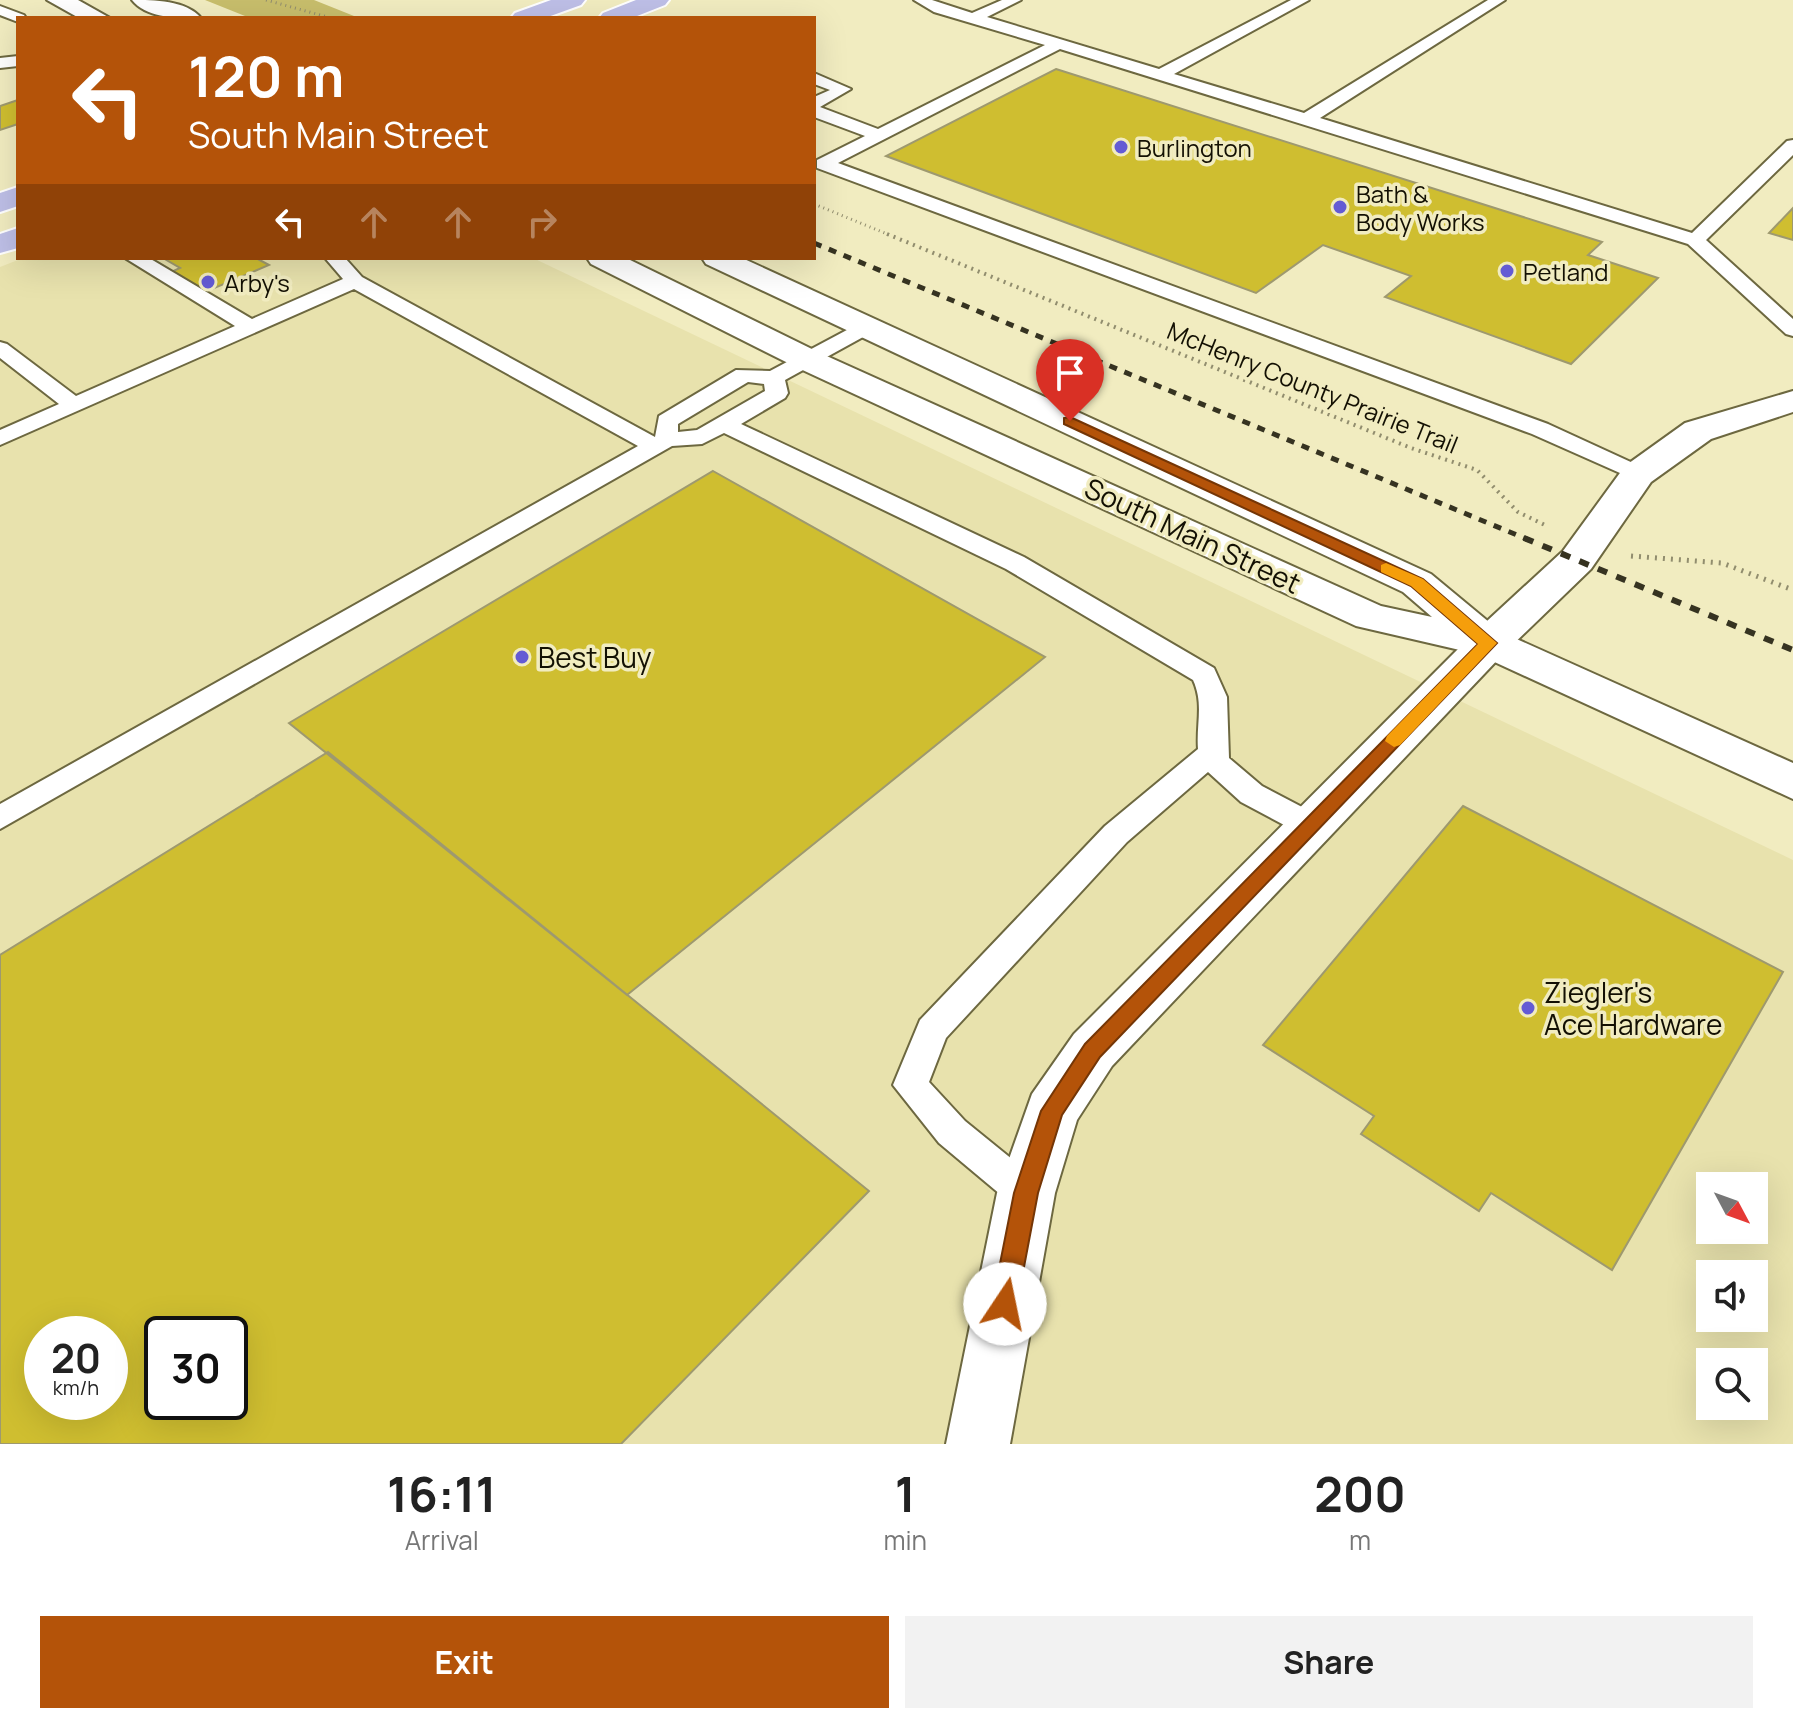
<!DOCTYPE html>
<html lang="en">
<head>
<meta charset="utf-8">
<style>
  body { margin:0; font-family:Manrope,sans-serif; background:#f2f2f2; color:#222; height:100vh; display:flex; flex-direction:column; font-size:30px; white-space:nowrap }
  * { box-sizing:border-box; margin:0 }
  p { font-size:26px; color:#767676 }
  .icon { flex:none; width:44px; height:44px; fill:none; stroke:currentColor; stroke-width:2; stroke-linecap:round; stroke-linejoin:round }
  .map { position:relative; height:1444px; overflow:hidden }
  .sheet { display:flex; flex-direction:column; background:#fff; flex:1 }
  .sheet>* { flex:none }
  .guide { position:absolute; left:16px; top:16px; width:800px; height:244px; border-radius:0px; box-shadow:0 8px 32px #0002; background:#b45309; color:#fff; overflow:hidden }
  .needle { width:52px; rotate:131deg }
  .tools { position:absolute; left:1696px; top:1172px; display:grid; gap:16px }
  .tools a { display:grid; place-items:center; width:72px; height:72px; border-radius:0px; background:#fff; box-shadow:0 8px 32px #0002; font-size:40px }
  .speed { position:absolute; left:24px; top:1316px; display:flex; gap:16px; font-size:40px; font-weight:700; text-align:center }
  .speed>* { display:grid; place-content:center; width:104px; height:104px; border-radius:50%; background:#fff; box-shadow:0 8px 32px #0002; line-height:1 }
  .speed small { font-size:20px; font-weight:400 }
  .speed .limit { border:4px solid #111; border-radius:12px; background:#fff; color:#111 }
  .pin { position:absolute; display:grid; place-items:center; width:68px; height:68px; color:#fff; margin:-82px -34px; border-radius:50% 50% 50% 0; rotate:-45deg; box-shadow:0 0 8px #0007 }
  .pin .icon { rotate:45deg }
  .me { position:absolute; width:88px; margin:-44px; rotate:11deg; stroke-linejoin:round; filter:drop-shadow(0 0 6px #0008) }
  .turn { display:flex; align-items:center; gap:28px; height:168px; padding:0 40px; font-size:36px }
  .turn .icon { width:104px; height:104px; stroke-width:2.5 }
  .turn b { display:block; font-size:56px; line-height:68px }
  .lanes { display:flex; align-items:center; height:76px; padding:0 40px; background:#0003; justify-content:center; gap:40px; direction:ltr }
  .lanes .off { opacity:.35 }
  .eta { display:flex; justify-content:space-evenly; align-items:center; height:136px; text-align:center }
  .eta b { font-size:48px; font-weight:700; line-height:56px }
  .primary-button { display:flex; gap:16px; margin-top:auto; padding:16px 40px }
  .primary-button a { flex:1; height:92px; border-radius:0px; background:#b45309; color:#fff; font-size:32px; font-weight:700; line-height:92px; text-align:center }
  .primary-button a+a { background:#f2f2f2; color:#222 }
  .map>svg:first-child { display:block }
  .built { fill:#e8e2ad; fill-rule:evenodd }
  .green { fill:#c8be6c }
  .building { fill:#cfbe30; stroke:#9e996f; stroke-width:2; fill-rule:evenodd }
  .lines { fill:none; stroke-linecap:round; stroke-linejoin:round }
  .service-casing { stroke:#6d6840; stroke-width:4 }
  .minor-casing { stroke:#6d6840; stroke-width:4 }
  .tertiary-casing { stroke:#6d6840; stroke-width:4 }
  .primary-casing { stroke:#fff; stroke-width:4 }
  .path-far2 { stroke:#918d6e; stroke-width:3; stroke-dasharray:1 4; stroke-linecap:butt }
  .path-far1 { stroke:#918d6e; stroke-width:4; stroke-dasharray:2 5; stroke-linecap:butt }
  .path { stroke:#918d6e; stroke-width:5; stroke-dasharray:2 6; stroke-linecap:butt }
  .service { fill:#fff; fill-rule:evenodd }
  .minor { fill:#fff; fill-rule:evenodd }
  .tertiary { fill:#fff; fill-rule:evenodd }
  .primary { fill:#bebfe7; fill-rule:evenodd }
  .rail-far1 { stroke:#363321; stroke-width:5; stroke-dasharray:8 8; stroke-linecap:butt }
  .rail { stroke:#363321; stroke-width:6; stroke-dasharray:10 10; stroke-linecap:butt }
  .route { fill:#b45309; stroke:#753606; stroke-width:2 }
  .slow { fill:#f59e0b }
  .poi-dot { fill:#645bd4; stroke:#f1ecc0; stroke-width:3 }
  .labels { text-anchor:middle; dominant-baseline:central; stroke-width:7; stroke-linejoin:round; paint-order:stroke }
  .far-poi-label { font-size:24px; fill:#131003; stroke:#f1ecc0; text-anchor:start }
  .far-street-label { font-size:24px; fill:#131003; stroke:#f1ecc0 }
  .street-label { font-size:28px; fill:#131003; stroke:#f1ecc0 }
  .poi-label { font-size:28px; fill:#131003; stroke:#f1ecc0; text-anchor:start }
</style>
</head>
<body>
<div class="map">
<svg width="1793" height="1444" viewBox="0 0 1793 1444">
  <rect width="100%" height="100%" fill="#f1ecc0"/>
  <!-- built -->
  <path class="built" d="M23,258H533L1793,860V1444H0V267ZM1710,1186H1754V1230H1710ZM1710,1274H1754V1318H1710ZM42,1334H110V1402H42ZM162,1334H230V1402H162ZM1710,1362H1754V1406H1710Z"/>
  <!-- green -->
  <path class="green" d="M205,0H314L359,18H250Z"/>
  <!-- building -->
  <path class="building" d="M1056,69L1602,242L1588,255L1658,278L1571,364L1385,297L1411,276L1323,245L1256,293L886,156Z
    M18,100V124L0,130V106Z
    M1793,208V240L1769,233Z
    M163,258H256L269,265L205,292L171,272L180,268Z
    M713,471L1045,657L627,995L289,723Z
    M328,752L869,1191L621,1444H0V955ZM42,1334H110V1402H42ZM162,1334H230V1402H162Z
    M1463,806L1783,972L1612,1270L1491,1193L1479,1211L1361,1134L1374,1116L1263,1045Z"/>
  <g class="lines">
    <defs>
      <path id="service" d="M914,0H932L972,13L1002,0H1021L987,17L1159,69L1291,0H1309L1174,74L1304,113L1488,0H1505L1320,118L1692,233L1787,141L1793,140V155L1706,240L1793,319V336L1786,334L1688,244L1060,49L838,163L1548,424L1646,469L1650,474L1646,479L1638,481L1532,434L817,168V160L865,136L814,117V97L830,90L814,84V73L851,89L820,107L878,129L1045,45L934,12Z
        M0,6L24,15L26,18H18V22L0,15Z
        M18,56V66L0,68V58Z
        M125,258H149L252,319L343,279L325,258H345L362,277L655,437L659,416L736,370L770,371L860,323H874L877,327L874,331L785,380L788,393L785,398L741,424L1024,557L1214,668L1227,697L1229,758L1262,786L1323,818L1327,826L1323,834L1312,837L1301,834L1241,802L1208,772L1127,842L946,1038L929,1082L965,1121L1039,1181L1044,1193L1039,1205L1026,1210L1013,1205L939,1143L893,1085L920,1020L1105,826L1198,749C1196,724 1204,704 1193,680L1006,569L724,433L702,444L672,446L0,829V804L638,446L354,289L0,445V430L59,404L0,358V342L7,344L76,396L235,326ZM748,382L764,384L765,391L697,430L678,432V424Z"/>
      <path id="minor" d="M1793,391V412L1711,439L1651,482L1591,569L1504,653L1112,1066L1077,1120L1055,1193L1010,1444H946L997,1193L1032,1094L1074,1034L1474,633L1563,551L1625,466L1685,423Z"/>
      <path id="tertiary" d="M47,0H78L110,18H79Z
        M132,0C154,0 186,0 201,18C179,18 147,19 132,0Z
        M587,258H626L820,353L1381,606L1432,617L1403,592L706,264L702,258H742L1431,574L1501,632L1793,763V799L1477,654L1356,626L796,367L591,264Z"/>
      <path id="primary" d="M551,0H585L581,5L545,18H511L515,13Z
        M636,0H669L665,5L632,18H599L603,13Z
        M18,187V206L0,212V193Z
        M18,228V248L0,253V234Z"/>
    </defs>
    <!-- service casing -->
    <use href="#service" class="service-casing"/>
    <!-- minor casing -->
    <use href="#minor" class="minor-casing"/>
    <!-- tertiary casing -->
    <use href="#tertiary" class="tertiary-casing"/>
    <!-- primary casing -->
    <use href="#primary" class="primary-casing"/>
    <!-- path-far2 -->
    <path class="path-far2" d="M266,0L331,18
      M814,204L892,236"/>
    <!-- path-far1 -->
    <path class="path-far1" d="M887,234L1411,448L1477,470L1518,512L1547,526"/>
    <!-- path -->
    <path class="path" d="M1631,556L1722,563L1793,590"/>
    <!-- service -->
    <use href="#service" class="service"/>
    <!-- minor -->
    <use href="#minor" class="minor"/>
    <!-- tertiary -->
    <use href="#tertiary" class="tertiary"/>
    <!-- primary -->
    <use href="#primary" class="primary"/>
    <!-- rail-far1 -->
    <path class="rail-far1" d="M814,243L1529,540"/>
    <!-- rail -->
    <path class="rail" d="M1524,538L1793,650"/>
  </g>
  <!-- route -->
  <path class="route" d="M1070,417L1423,579L1497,643L1100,1057L1062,1115L1038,1193L1017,1304L1014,1313L1005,1316L996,1313L992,1304L1014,1193L1041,1111L1085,1044L1478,644L1411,586L1064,424V418Z"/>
  <!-- slow -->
  <path class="slow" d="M1386,563L1423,579L1497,643L1400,745L1394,747L1385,741L1387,736L1478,644L1411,586L1381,572V565Z"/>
  <!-- markers -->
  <g class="poi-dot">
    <circle cx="1121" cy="147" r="8"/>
    <circle cx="1340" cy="207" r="8"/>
    <circle cx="1507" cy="271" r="8"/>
    <circle cx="208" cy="282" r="8"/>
    <circle cx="522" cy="657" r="8"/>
    <circle cx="1528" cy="1008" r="8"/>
  </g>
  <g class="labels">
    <!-- far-poi labels -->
    <g class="far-poi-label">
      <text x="1137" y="147">Burlington</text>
      <text x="1356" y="193">Bath &amp;<tspan x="1356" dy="28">Body Works</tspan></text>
      <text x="1523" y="271">Petland</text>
      <text x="224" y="282">Arby's</text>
    </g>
    <!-- far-street labels -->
    <g class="far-street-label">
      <text transform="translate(1313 387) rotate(22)">McHenry County Prairie Trail</text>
    </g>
    <!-- street labels -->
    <g class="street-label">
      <text transform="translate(1193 535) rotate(25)">South Main Street</text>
    </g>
    <!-- poi labels -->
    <g class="poi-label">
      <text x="538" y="657">Best Buy</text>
      <text x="1544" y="992">Ziegler's<tspan x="1544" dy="32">Ace Hardware</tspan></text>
    </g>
  </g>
</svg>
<div class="tools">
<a><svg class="needle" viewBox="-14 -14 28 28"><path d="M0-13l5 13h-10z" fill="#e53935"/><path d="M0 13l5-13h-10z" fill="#767676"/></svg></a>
<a><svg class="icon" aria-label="sound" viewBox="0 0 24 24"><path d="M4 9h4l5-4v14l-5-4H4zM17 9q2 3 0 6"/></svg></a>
<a><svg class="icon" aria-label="search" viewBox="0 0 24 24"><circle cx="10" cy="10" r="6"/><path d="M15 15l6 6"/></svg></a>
</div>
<div class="speed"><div>20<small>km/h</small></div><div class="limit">30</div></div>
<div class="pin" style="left:1070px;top:421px;background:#d93025"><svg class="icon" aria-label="arrive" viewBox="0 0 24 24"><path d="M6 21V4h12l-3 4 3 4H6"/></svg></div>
<svg class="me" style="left:1005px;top:1304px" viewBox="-20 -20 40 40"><circle r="19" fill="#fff"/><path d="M0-13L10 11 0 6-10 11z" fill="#b45309"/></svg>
<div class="guide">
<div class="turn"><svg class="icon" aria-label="left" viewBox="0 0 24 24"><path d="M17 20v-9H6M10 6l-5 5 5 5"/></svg><div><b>120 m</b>South Main Street</div></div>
<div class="lanes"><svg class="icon" aria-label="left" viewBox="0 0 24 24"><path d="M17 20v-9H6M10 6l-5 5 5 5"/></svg><svg class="icon off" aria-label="ahead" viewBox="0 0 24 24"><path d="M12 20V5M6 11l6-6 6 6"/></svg><svg class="icon off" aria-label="ahead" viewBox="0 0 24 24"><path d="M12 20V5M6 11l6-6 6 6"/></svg><svg class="icon off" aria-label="right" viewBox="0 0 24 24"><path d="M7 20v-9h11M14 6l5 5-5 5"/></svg></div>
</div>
</div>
<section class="sheet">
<div class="eta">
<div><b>16:11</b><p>Arrival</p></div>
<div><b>1</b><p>min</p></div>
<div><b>200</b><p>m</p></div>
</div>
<div class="primary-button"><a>Exit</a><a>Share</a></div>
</section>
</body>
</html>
